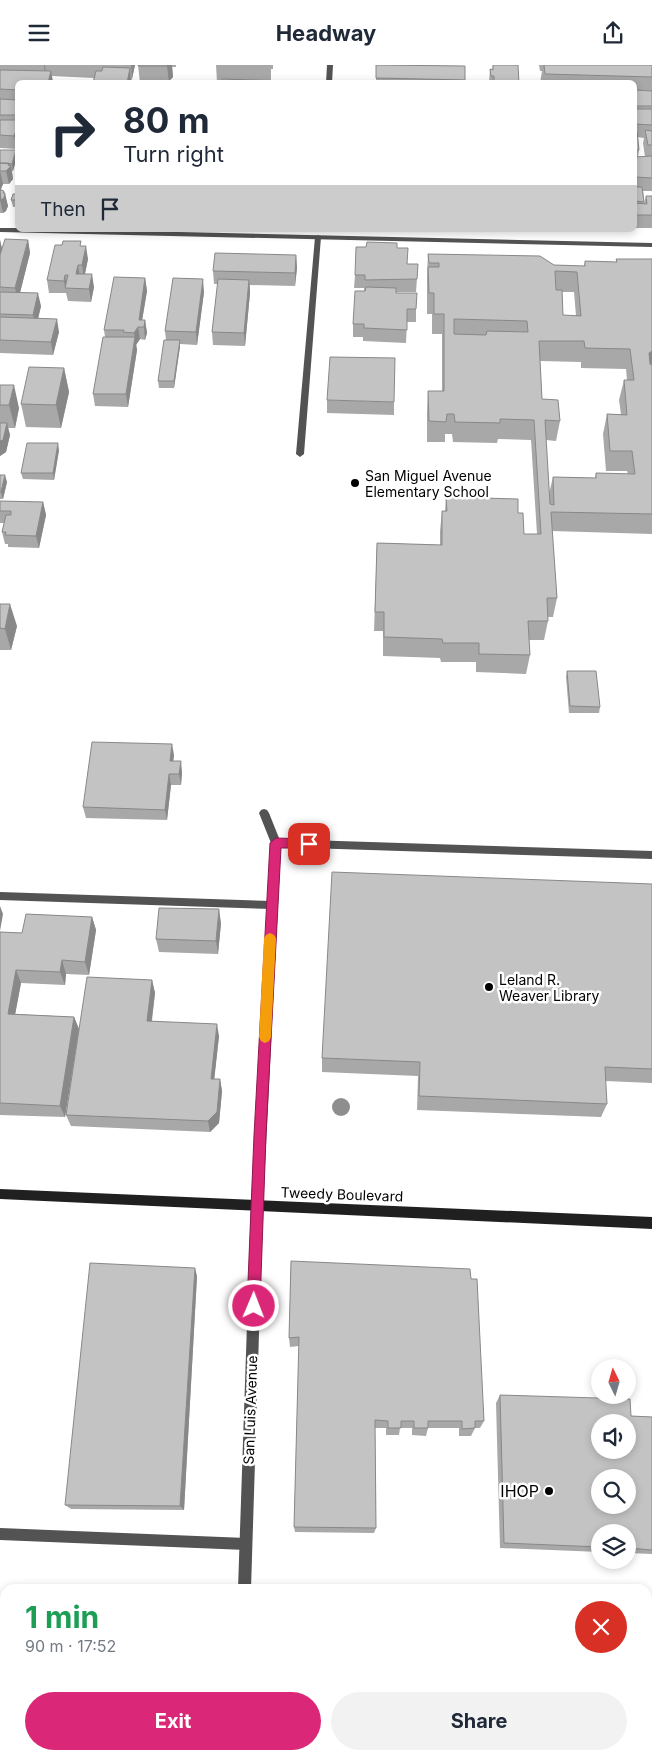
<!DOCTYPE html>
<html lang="en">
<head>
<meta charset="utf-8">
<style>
  body { margin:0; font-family:Inter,sans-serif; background:#f2f2f3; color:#1f2937; height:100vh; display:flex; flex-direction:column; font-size:19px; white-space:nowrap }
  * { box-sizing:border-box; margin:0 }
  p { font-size:16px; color:#747a83 }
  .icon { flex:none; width:28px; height:28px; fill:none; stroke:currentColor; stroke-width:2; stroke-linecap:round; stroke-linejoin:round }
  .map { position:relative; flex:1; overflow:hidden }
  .drawer { position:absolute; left:0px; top:1519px; width:652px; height:176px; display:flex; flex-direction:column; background:#fff; border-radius:15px 15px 0 0; box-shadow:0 2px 8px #0003 }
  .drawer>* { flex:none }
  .banner { position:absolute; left:15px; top:15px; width:622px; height:152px; border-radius:8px; box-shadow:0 2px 8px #0003; background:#fff; color:#1f2937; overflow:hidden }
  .needle { width:32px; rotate:355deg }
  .controls { position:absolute; left:591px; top:1294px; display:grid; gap:10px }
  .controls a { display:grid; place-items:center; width:45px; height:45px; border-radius:50%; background:#fff; box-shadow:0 2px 8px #0003; font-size:25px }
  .pin { position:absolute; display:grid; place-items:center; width:42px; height:42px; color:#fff; margin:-21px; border-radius:10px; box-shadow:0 2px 8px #0006 }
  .me { position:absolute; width:55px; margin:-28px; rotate:1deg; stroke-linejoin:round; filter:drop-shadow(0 0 4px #0008) }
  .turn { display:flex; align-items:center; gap:18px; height:105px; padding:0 25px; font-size:22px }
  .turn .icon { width:65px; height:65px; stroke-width:2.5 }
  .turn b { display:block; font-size:35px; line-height:42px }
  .then { display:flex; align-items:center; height:48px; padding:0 25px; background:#0003; gap:10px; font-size:19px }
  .round { display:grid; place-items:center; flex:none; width:52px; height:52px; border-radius:26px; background:#f2f2f3 }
  .overview { display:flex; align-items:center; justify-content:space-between; height:85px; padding:0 25px }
  h1 { font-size:30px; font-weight:700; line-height:38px; color:#1e9e55 }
  .primary-button { display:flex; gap:10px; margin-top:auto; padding:10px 25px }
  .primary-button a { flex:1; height:58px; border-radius:30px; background:#db2777; color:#fff; font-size:20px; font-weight:700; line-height:58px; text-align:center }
  .primary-button a+a { background:#f2f2f3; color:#1f2937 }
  header { display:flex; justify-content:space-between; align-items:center; height:65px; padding:0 25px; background:#fff; font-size:22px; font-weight:700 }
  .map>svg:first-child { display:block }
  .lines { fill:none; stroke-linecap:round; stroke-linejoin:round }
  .lane { fill:#535353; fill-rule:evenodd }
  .street { fill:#535353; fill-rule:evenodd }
  .secondary { fill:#202020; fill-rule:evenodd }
  .tree { fill:#8e8e8e }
  .wall { fill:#a8a8a8; fill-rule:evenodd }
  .shaded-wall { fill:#888 }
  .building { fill:#c3c3c3; stroke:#888; fill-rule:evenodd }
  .route { fill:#db2777; stroke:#8e194d }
  .slow { fill:#f59e0b }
  .poi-dot { fill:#000; stroke:#fff; stroke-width:2 }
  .labels { text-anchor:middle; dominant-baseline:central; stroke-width:5; stroke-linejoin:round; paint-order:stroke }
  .poi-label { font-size:14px; fill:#000; stroke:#fff; text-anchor:start }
  .street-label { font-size:14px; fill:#000; stroke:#fff }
  .near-poi-label { font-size:16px; fill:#000; stroke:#fff; text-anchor:end }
</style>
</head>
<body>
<header><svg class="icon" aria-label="menu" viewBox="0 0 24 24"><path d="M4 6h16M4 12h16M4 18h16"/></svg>Headway<svg class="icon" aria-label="share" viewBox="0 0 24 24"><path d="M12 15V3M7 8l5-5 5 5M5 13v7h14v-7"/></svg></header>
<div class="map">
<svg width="652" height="1694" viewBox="0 0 652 1694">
  <rect width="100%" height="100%" fill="#fff"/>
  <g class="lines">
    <!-- lane -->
    <path class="lane" d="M318,170L321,172L304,389L300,392L296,389L315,172Z
      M276,774L652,786V794L276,782L273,781L271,778L273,775Z
      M0,827L272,836L276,837L277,840L276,843L272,844L0,835Z
      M0,1463L246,1473L251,1474L252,1479L251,1484L246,1485L0,1475Z
      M652,1573V1587H648V1574Z"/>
    <!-- street -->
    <path class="street" d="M327,0H333L332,18H326Z
      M0,163H18V165H91L652,178V182L0,167Z
      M264,744L267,745L269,748L281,778L263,1141L251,1524H238L251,1141L271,778L259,748L261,745Z
      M231,1690H245V1694H231Z"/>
    <!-- secondary -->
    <path class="secondary" d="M0,1124L652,1152V1164L0,1134Z"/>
  </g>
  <!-- trees -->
  <circle class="tree" cx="341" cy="1042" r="9"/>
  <!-- wall -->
  <path class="wall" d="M0,0H135L131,18H93L94,13L52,11L53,18H18V81L17,84L0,83V5H1H0Z
    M138,0H176V2H172L173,12L170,15V18H140Z
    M216,0H273V4H271V15L222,17H217Z
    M376,0L465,1V18H376Z
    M493,0L519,18H489L490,4L492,5Z
    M539,0H652V126H643L644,138L646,131H652V163H635V18H540L542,6H540ZM637,72L644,73L643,78L645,92H638L639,85Z
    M0,85L17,92L13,106H12L13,114L9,119H3L1,124L4,128L8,141L6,146L3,148H0Z
    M18,122V142H13L11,135L16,129Z
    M0,175L2,184L28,175L30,188L20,227L41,241L38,253L59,267L53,290L0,288Z
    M81,181L88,194L85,209L94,222L91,237L68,236L66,228H49L47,215Z
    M428,189L554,200L584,201L585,196L616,197V194H652V469L552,466L557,533L553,552H548V556L544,575H529L530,590L526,609L476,607V597H441L440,593L383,591V566H374L377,478L440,480V466L442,446H445L446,432L518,448L524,469H537L531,375L498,374L497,378L453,377L452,369H445V377H427V346L428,326H442V269H432V249H427V210ZM562,227H574L576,251L563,250ZM540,296L581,297V303L626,304L627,315H624L619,335L621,349H607L603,369L606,406H627L628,409L596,408L595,413L553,412L549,429L546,375L556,376L560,356L542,334Z
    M296,190L297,203L295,221L250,220V228L245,281L213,280L212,267L218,219H214L213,206Z
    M407,199H418L416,227H396L416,244V257H407L406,278L363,276V272H353V259L364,226V223H354L355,210Z
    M145,213L147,226L142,255H145L147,268L145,275L140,274L136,280L137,285L128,342L95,341L93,329L105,272L104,265Z
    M204,227L197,280L180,279L174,323H159L158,316L166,275L165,266Z
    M64,303L69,327L61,363L26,362L21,339Z
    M0,320L19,343L15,363H8L10,370L6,387L0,391Z
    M327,335L394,337V350L327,348Z
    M59,385L54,415L23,414L21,408Z
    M0,410L7,417L3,434H0Z
    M0,436L43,437L46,450L39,483L8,482V479H5L2,467L4,458H0Z
    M0,539L17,561L11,585H0Z
    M567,606L600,642L599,648H569L566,612Z
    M174,690L173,696L182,707L181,720H171L167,755L86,753L83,742Z
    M652,819V1018L605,1016L607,1039L601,1052L417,1045L418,1011L322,1007V993Z
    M92,852L96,865L89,910L66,909L65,920L21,918L15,949L74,952L79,964L65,1052L0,1050V867L22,868Z
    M221,858L218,889L159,887L156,874Z
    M152,915L155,928L152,956L219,971L214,1014H220L222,1026L219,1058L210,1067L71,1061L66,1050Z
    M291,1196L484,1356L480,1363H475L471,1371H459V1363H428L426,1371L412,1370V1363H400L399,1370H386V1363H375L376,1463L374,1468L295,1467L294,1462L299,1281L290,1282L289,1273Z
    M197,1211L184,1445L71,1444L65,1440Z
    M500,1330L631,1351L652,1352V1489L628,1488V1468H600V1487L500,1483L496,1338Z
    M558,1690H641V1694H558Z"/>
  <!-- shaded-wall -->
  <path class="shaded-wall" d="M44,0H45L46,8L45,11Z
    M131,0H135L132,14Z
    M166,0H172L173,12L170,15V18H169L167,1Z
    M130,3L131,18H127Z
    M51,6L53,18H48Z
    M16,66L18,77L17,84L14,71Z
    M16,85L17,92L13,106L12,99Z
    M9,98V102L11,101L13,114L9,119L6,106Z
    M0,106L3,119L1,124L3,130L4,126L5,130V128L8,141L6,146L3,148L0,135Z
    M0,175L3,188L0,197Z
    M28,175L30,188L18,236L15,223Z
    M86,181L88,194L84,213L82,200Z
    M296,190L297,203L295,221V208Z
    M78,200L80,213L76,209Z
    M92,209L94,222L91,237L89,224Z
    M65,210L67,223H65L66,228L64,216Z
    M145,213L147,226L141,262L139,255Z
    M203,214L204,227L197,280L196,267Z
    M249,215L250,228L245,281L244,268Z
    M38,228L41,241L36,263L33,250Z
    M57,254L59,267L53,290L51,277Z
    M145,255L147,268L145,275L144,262Z
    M138,262L140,274L136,280L134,268Z
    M135,272L137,285L128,342L126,329Z
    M180,275V282L174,323V316Z
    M652,286V298L651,304L649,288Z
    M64,303L69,327L61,363L56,340Z
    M14,320L19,343L15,363L9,340Z
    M7,358L10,370L6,387L0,391V376Z
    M58,378L59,385L54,415L53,408Z
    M5,410L7,417L3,434L1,427Z
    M43,437L46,450L39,483L36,471Z
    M10,539L17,561L11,585L5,564Z
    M172,679L174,690L172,707L170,696Z
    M181,696L182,707L181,720L179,709Z
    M169,709L171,720L167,755L165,745Z
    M0,841L3,849L0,866Z
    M219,844L221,858L218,889L216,876Z
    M92,852L96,865L89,910L85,897Z
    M62,895L66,909L65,920L60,907Z
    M16,905L21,918L13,961L8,949Z
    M152,915L155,928L150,968L147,956Z
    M74,952L79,964L65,1052L60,1041Z
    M217,959L219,971L213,1026L211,1014Z
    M220,1014L222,1026L219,1058L210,1067L208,1056Z
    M195,1203L197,1211L184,1445L180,1441Z"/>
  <!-- building -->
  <path class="building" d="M138,0H167V1H138Z
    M376,0L465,1V15L376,13Z
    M493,0H518L519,18H494V11H491L490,4L493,5Z
    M544,0H652V12L545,9Z
    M103,2L130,3L127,18H93L96,6H102Z
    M0,5L51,6L48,18H18V25L0,24Z
    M222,14L283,16V18H222Z
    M635,25L652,26V41H635Z
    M0,34L18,35L17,50H0Z
    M635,44H652V60L635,59Z
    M18,53V66H16L14,71L0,70V55H17Z
    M645,65L652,66V80H648Z
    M635,66H637L639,85H635Z
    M0,85H16L12,99L0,98Z
    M652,91V113L635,112V92Z
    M0,98H9L8,100L11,101L6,106H0Z
    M18,122V135H11L13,129H16Z
    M635,122H642L644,137L635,136Z
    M0,125L4,126L3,128H5L4,133L1,135Z
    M646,131H652V150H635V138L647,139Z
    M5,174L28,175L15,223L0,222V190Z
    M63,176H81L80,181H86L82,200H78L76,209H92L89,224L65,223L68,210H65L64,216L47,215L55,180H62Z
    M367,177L397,178V183H408L407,199H418L417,214L365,215V210H355L356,182H366Z
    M215,188L296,190L295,208L213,206Z
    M428,189L540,191L554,200L585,201V196L617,197L616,194H652V286L649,288L650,299L652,300V449L551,447L557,533H547L548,556H528L530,590L479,589V578H443L442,574L384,572V547H375L377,478L442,480V446H447L446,432L518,434V448H523L524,469H541L534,355L500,354V358L455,357L454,349H447L446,357L429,356L428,326H444V249H434V228H429L428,202H439V198H429ZM555,206L577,207L581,251L563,250L562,225H556ZM454,254L527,256L528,267L487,266L486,270L454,269ZM539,276H584L585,283L630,284L634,315H624L627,350L607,349L610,386H632L635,409L596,408V413L553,412L554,440L550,439L545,355L560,356L558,335L542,334Z
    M114,212L145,213L139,255H145L144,262H138L134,268L123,267L124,265H104Z
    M173,213L203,214L196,267L165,266Z
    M218,214L249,215L244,268L212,267Z
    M366,222L396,223V228H417L416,244H407V265L364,263V259H353L355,226H365Z
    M0,227L38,228L33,250L0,249Z
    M0,252L57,254L51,277L0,275Z
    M103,272H135L126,329H93Z
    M164,275H180L174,316H158Z
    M330,292L395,293L394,337L327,335Z
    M29,302L64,303L56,340L21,339Z
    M0,320H14L9,340H0Z
    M0,358H7L3,375L0,376Z
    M27,378H58L53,408H21Z
    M0,410H5L1,427H0Z
    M0,436L43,437L36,471L5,470L6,467H2L6,450H11V446H0Z
    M0,539H10L5,564L0,563Z
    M567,606H596L600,642L570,641Z
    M92,677L172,679L170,696H181L179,709H169L165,745L83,742Z
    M332,807L652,819V1004L605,1002L607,1039L419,1031L420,997L322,993Z
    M159,843L219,844L216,876L156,874Z
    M26,849L92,852L85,897L62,895L60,907L16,905L8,949L74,952L60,1041L0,1038V867L22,868Z
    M87,912L152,915L147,956L217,959L211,1014H220L217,1047L208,1056L66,1050Z
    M291,1196L470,1204L471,1214H477L484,1356H475V1363L462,1364V1356H428V1363H414V1356H401V1363H388V1356L375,1355L376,1463L294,1462L299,1272L289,1273Z
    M90,1198L195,1203L180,1441L65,1440Z
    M500,1330L630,1334L631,1351L652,1352V1485L628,1483V1468H600V1482L504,1478ZM600,1358H628V1385H600ZM600,1412H628V1440H600Z
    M338,1690H477V1694H338Z
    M562,1690H641V1694H562Z"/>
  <!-- route -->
  <path class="route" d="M276,773L309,774L314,779L309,783H281L266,1070L260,1241L258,1246L254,1248L249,1246L247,1241L254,1070L270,778Z"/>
  <!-- slow -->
  <path class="slow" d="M270,868L274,870L276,873L271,972L269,976L265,978L261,976L259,972L264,873L266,870Z"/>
  <!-- markers -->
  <g class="poi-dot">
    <circle cx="355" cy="418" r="5"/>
    <circle cx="489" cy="922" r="5"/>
    <circle cx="549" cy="1426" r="5"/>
  </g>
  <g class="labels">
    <!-- poi labels -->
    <g class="poi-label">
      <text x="365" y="410">San Miguel Avenue<tspan x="365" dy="16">Elementary School</tspan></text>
      <text x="499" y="914">Leland R.<tspan x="499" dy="16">Weaver Library</tspan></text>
    </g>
    <!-- street labels -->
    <g class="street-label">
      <text transform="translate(342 1129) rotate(2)">Tweedy Boulevard</text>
      <text transform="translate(250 1345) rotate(-88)">San Luis Avenue</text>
    </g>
    <!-- near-poi labels -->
    <g class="near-poi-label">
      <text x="539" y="1426">IHOP</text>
    </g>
  </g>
</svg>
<div class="controls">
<a><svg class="needle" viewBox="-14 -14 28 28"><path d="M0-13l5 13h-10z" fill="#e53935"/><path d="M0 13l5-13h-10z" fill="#747a83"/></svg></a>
<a><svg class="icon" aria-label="sound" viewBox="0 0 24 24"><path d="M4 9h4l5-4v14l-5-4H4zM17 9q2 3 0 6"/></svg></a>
<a><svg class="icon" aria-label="search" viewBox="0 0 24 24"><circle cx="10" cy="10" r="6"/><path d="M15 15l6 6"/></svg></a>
<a><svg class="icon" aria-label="layers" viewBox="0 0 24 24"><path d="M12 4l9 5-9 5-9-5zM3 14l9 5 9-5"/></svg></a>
</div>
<div class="pin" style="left:309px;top:779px;background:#d93025"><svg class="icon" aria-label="arrive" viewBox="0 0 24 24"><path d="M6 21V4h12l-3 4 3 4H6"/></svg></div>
<svg class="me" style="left:254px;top:1241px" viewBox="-20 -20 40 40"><circle r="17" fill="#db2777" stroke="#fff" stroke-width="3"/><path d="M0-11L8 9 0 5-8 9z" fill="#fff"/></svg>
<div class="banner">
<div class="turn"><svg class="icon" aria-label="right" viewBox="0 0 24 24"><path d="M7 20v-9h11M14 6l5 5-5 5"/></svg><div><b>80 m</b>Turn right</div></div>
<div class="then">Then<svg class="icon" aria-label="arrive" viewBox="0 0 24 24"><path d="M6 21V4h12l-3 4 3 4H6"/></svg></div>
</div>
<section class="drawer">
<div class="overview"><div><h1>1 min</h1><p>90 m · 17:52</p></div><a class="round" style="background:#d93025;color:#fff"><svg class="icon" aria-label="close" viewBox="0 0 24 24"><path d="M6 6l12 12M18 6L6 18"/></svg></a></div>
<div class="primary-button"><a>Exit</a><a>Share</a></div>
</section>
</div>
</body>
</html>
